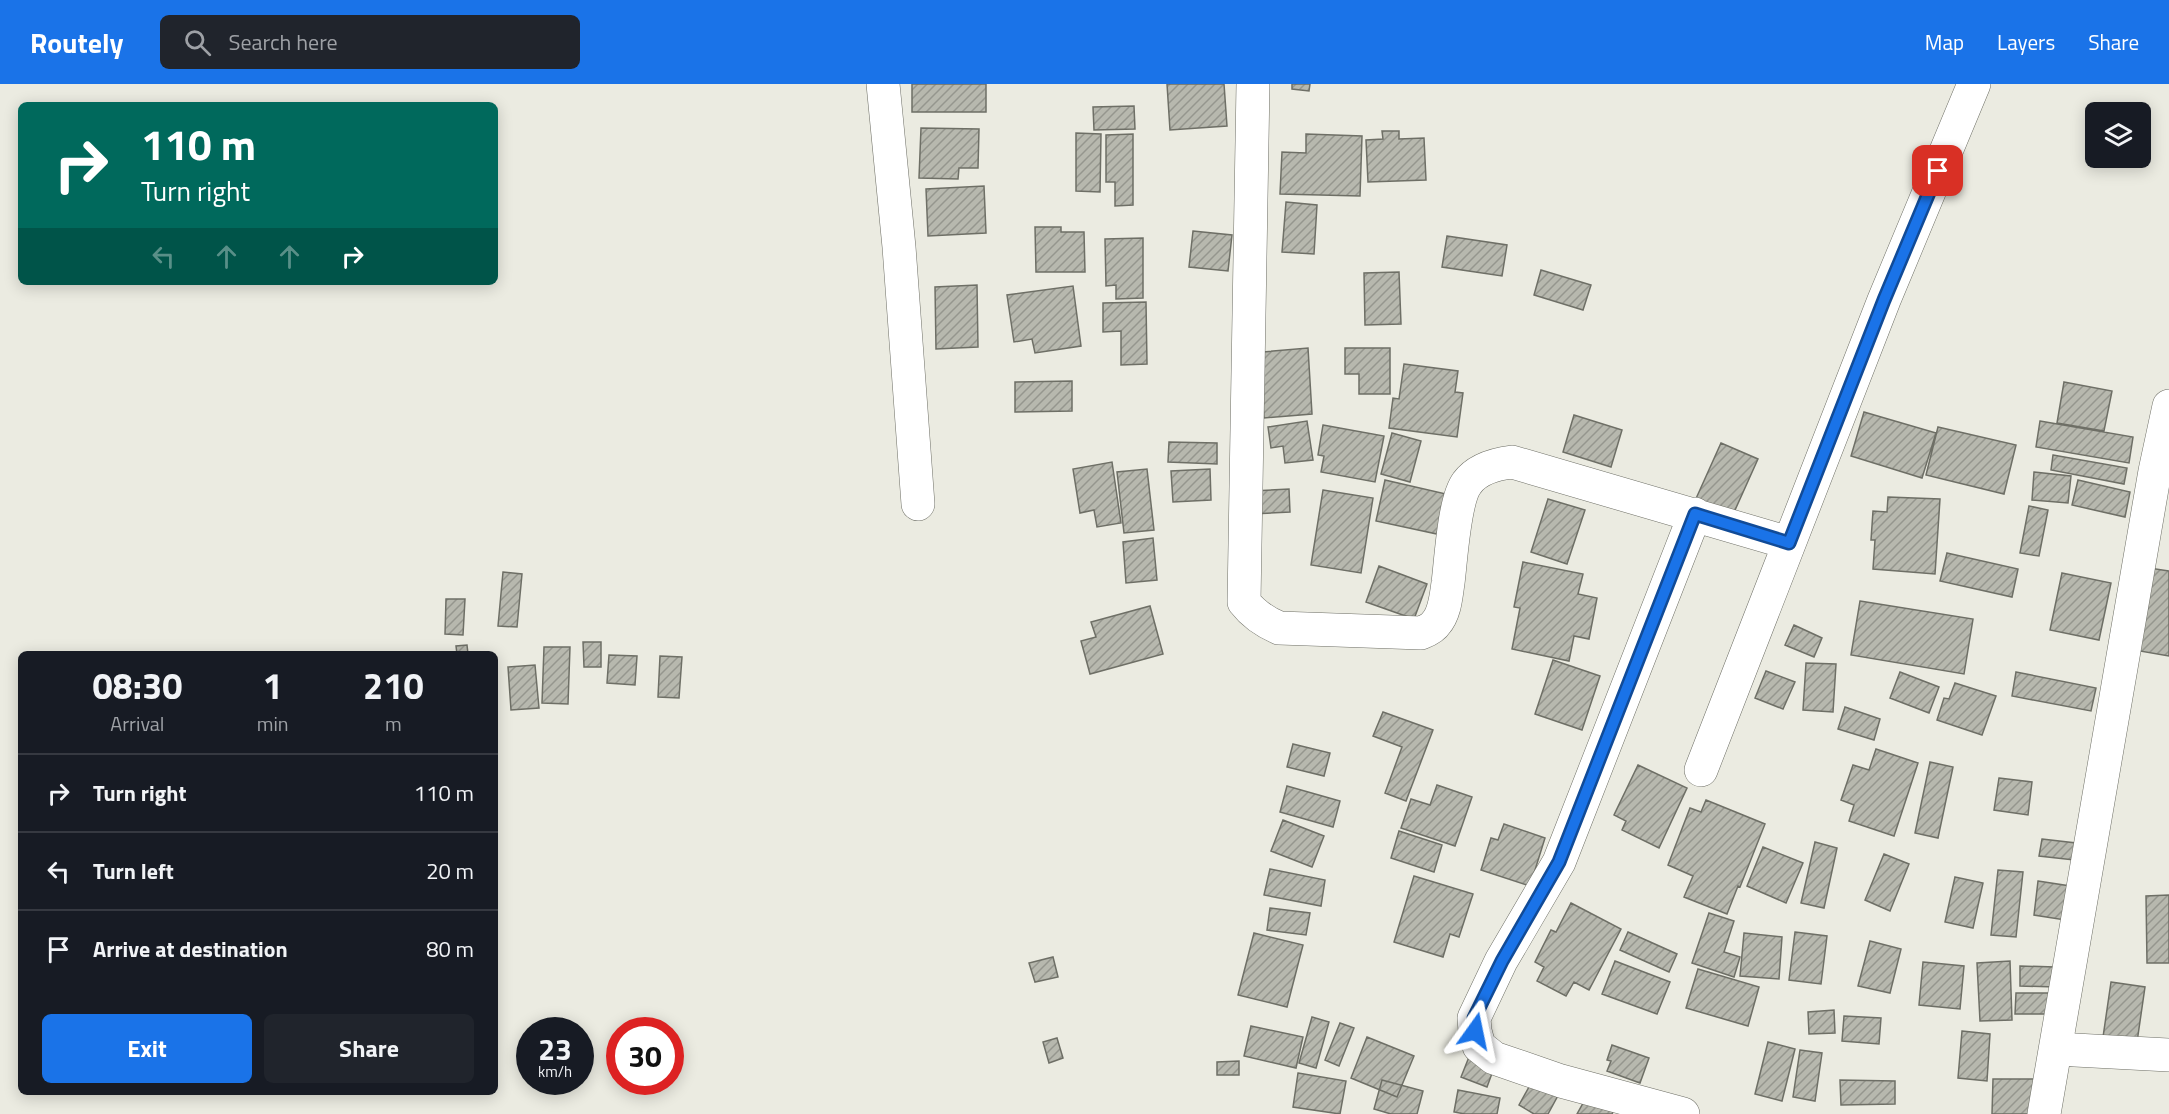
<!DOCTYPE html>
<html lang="en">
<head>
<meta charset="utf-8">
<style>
  body { margin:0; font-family:"Titillium Web",sans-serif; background:#20242c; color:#f1f3f6; height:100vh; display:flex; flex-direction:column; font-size:22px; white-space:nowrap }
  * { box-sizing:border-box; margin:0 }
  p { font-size:20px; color:#9ea1a6 }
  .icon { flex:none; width:33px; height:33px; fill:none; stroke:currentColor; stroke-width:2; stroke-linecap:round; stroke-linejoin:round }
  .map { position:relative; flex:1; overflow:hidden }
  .side { position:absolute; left:18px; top:567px; width:480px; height:444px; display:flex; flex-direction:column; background:#171b24; border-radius:9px; box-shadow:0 3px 15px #0003 }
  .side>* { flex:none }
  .hud { position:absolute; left:18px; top:18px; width:480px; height:183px; border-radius:9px; box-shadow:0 3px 15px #0003; background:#00695c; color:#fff; overflow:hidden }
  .controls { position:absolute; left:2085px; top:18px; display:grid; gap:12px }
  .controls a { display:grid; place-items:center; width:66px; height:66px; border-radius:9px; background:#171b24; box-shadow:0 3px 15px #0003; font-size:30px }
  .speed { position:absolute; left:516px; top:933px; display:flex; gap:12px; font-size:30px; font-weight:700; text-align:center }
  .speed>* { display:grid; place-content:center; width:78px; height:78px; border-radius:50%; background:#171b24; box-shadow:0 3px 15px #0003; line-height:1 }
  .speed small { font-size:15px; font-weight:400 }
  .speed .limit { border:9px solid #d22; background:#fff; color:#111 }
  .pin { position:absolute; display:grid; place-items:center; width:51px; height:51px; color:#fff; margin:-26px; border-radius:12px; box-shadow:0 3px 9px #0006 }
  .me { position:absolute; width:66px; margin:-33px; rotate:12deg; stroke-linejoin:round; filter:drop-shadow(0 0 4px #0008) }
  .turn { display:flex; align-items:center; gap:21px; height:126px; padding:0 24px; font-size:27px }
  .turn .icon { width:78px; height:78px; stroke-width:2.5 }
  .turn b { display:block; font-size:42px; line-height:51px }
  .lanes { display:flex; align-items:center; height:57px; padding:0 24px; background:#0003; justify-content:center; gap:30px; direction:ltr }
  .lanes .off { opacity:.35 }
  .eta { display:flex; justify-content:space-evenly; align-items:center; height:102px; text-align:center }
  .eta b { font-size:36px; font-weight:700; line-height:42px }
  .primary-button { display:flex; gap:12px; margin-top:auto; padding:12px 24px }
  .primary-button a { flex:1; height:69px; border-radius:9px; background:#1a73e8; color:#fff; font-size:24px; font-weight:700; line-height:69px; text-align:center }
  .primary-button a+a { background:#20242c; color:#f1f3f6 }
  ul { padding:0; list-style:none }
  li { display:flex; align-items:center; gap:18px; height:78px; padding:0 24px; border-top:2px solid #363941 }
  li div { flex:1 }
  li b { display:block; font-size:22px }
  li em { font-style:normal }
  header { display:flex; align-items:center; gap:36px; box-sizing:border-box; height:84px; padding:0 30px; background:#1a73e8; color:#fff }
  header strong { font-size:28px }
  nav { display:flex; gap:33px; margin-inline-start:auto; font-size:21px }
  .search { width:420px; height:54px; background:#20242c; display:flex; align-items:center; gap:15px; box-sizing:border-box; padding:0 21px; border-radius:9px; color:#9ea1a6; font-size:22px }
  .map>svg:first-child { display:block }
  .building { fill:url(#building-hatch); stroke:#6e6f66; stroke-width:1.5 }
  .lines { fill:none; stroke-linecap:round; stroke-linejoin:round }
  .minor-casing { stroke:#6e6f66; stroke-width:34 }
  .minor { stroke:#fff; stroke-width:33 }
  .route-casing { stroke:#114b97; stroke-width:15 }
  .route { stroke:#1a73e8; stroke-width:10 }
</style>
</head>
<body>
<header>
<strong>Routely</strong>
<div class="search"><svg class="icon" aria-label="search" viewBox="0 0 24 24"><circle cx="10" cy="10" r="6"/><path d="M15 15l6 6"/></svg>Search here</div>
<nav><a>Map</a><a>Layers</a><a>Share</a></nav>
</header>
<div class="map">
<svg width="2169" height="1030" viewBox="0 0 2169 1030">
  <defs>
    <pattern id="building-hatch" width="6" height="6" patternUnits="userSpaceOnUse" patternTransform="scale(1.5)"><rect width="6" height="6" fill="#b7b8ae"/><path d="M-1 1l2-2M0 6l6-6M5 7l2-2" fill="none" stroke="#95968e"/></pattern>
  </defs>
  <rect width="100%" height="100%" fill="#ebebe1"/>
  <!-- building -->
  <path class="building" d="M912,0H986V28H912Z
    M1167,0H1224L1227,42L1170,46Z
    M1292,0H1310L1309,7L1292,5Z
    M1134,22L1135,45L1094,46L1093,23Z
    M921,44L979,45L978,84H959L958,95L919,94Z
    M1382,47H1399V55L1424,54L1426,96L1368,98L1366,56L1383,55Z
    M1076,49L1101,50L1100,108L1076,107Z
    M1133,50V121L1115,122V98H1106V51Z
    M1306,50L1362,52L1360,112L1280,110L1282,68L1306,69Z
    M984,102L986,149L928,152L926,105Z
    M1286,118L1317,121L1314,170L1282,168Z
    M1035,143H1061V148H1084L1085,188H1036Z
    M1193,147L1232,151L1228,187L1189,183Z
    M1447,152L1507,161L1502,192L1442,183Z
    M1143,154V214L1116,215V201L1106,202L1105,155Z
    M1541,186L1591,201L1583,226L1534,211Z
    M1399,188L1401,240L1365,241L1364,189Z
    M977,201L978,263L936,265L935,203Z
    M1073,202L1081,262L1035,269L1032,255L1014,258L1007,211Z
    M1146,218L1147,280L1121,281V247L1103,248V219Z
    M1308,264L1312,330L1264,334L1262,310L1251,269Z
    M1345,264H1390V310H1359V290H1345Z
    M1404,280L1458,287L1455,308L1463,309L1457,353L1389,344L1393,314L1399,315Z
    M1072,297V327L1015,328V298Z
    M2064,298L2112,307L2104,347L2057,339Z
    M1864,328L1936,349L1922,394L1851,372Z
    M1574,331L1622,346L1611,383L1563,368Z
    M1307,337L1313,376L1285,379L1283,362L1271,364L1268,343Z
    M2040,337L2133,353L2129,379L2036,363Z
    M1323,341L1384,352L1375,398L1321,388L1324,372L1318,371Z
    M1938,343L2016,361L2004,410L1926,391Z
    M1392,349L1421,357L1410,398L1381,390Z
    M1169,358L1217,359V380L1168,378Z
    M1721,359L1758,375L1731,435L1694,419Z
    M2053,371L2127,384L2124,400L2051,386Z
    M1112,378L1121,439L1097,443L1094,426L1080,429L1073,385Z
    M1147,385L1154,446L1124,449L1117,388Z
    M1210,385L1211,416L1173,418L1171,387Z
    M2034,388L2071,392L2068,419L2032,416Z
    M1385,396L1446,410L1437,450L1376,437Z
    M2078,396L2130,408L2125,433L2072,421Z
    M1289,405L1290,428L1253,430L1252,407Z
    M1323,406L1373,414L1361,489L1311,481Z
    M1888,413L1940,415L1935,490L1873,485L1875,456H1871L1873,427L1887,428Z
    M1548,415L1585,426L1567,480L1531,468Z
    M2029,422L2048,426L2039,472L2020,469Z
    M1153,454L1157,496L1126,499L1123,458Z
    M1947,469L2018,485L2012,513L1940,497Z
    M1523,478L1583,490L1578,510L1597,514L1589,555L1574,552L1569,577L1512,565L1520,524L1514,523Z
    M1379,482L1427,500L1414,535L1366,518Z
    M2149,484L2169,487V572L2134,566Z
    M503,488L522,490L517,543L498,542Z
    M2062,489L2111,499L2099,556L2050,546Z
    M446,515H465L463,551L445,550Z
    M1860,517L1973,535L1964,590L1851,571Z
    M1150,522L1163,570L1090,590L1081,557L1096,553L1091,538Z
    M1794,541L1822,554L1814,573L1785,561Z
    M583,558H601V583H584Z
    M467,561L468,570H457L456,562Z
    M544,563H570L568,620L542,619Z
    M609,571L637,572L635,601L607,599Z
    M660,572L682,573L679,614L658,613Z
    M1553,576L1600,592L1582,646L1535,630Z
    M1806,579L1836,580L1833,628L1803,626Z
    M535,581L539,624L511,626L508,583Z
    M1766,587L1795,598L1783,625L1755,614Z
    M1900,588L1939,603L1929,629L1890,614Z
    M2016,588L2096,604L2091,627L2012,612Z
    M1955,599L1996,612L1982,651L1937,636L1944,614L1949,615Z
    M1845,623L1880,635L1874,656L1838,645Z
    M1383,628L1433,646L1406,717L1385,709L1402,663L1373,652Z
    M1293,660L1330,669L1324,692L1287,683Z
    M1876,665L1918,679L1894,752L1849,737L1854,721L1841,716L1853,681L1869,686Z
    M1930,678L1953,683L1938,754L1915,749Z
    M1638,681L1687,704L1659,764L1622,746L1626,737L1614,731Z
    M1999,694L2032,698L2028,731L1994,726Z
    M1437,701L1472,713L1455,762L1401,744L1411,715L1430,721Z
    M1287,702L1340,717L1333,743L1280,728Z
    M1706,716L1765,740L1740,803L1738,802L1727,830L1684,813L1693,792L1668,781L1690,724L1701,728Z
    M1283,736L1324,752L1312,783L1271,767Z
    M1504,740L1545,754L1530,802L1481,786L1491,754L1498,756Z
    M1399,747L1442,761L1434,788L1391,774Z
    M2042,755L2076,759L2074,776L2039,772Z
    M1815,758L1837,764L1824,824L1801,819Z
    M1763,763L1803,779L1786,819L1747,802Z
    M1884,770L1909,780L1890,827L1865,816Z
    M1270,785L1325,796L1321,822L1264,811Z
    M1998,786L2023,788L2016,853L1991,851Z
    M1414,792L1473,810L1459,853L1450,850L1443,873L1394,858Z
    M1955,793L1983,799L1973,844L1945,838Z
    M2038,797L2070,802L2065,836L2034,831Z
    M2169,811V879H2147L2146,812Z
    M1571,819L1621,845L1589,906L1574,898L1566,912L1537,897L1544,883L1535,878L1551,846L1556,848Z
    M1270,824L1310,829L1306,851L1267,846Z
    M1709,829L1734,837L1724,868L1740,873L1734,893L1692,879Z
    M1628,848L1677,870L1669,888L1620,866Z
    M1795,848L1827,852L1821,900L1789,896Z
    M1254,849L1303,861L1287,923L1238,911Z
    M1744,849L1782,853L1779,895L1740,892Z
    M1870,857L1901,865L1890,909L1858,902Z
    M1053,873L1058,893L1035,898L1029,879Z
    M1615,877L1670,898L1657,930L1602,910Z
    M2010,877L2012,936L1980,937L1977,879Z
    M1923,878L1964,882L1960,925L1919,921Z
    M2020,882L2055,883V903L2020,902Z
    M1698,885L1759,903L1748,942L1686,924Z
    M2111,898L2145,903L2136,965L2102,960Z
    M2016,909H2052L2051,930H2015Z
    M1834,926L1835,949L1809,950L1808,928Z
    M1844,932L1881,934L1879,960L1842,957Z
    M1312,933L1329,938L1316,984L1299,979Z
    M1340,939L1354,944L1339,982L1325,976Z
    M1251,942L1303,953L1296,984L1244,972Z
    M1962,947L1990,950L1987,997L1958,994Z
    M1367,953L1414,972L1397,1013L1351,994Z
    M1057,954L1063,974L1049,979L1043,958Z
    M1768,958L1795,965L1782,1017L1755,1010Z
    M1612,961L1649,974L1640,999L1607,987L1611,977L1607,976Z
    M1800,966L1822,969L1815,1017L1793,1013Z
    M1469,973L1494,984L1487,1003L1461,993Z
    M1239,977V991H1217V978Z
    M1298,989L1346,997L1340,1030L1293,1023Z
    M1535,992L1561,1006L1548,1030H1534L1519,1021Z
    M1993,995H2034L2033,1030H1992Z
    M1382,996L1423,1007L1417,1030H1391L1374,1025Z
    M1840,996L1895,997V1020L1841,1021Z
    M1458,1006L1500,1014L1497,1030H1465L1454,1028Z
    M1587,1012L1614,1026L1612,1030H1577Z"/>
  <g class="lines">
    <defs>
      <path id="minor" d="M883,0L899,163L918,420
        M1253,0L1244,518C1254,531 1265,538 1279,544L1421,549C1426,547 1433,544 1436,539C1445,529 1446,512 1448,499C1451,476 1454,416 1467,399C1477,385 1496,380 1512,378L1789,459
        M1701,686L1884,216L1974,0
        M2056,965L2169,971
        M1683,1030L1561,997L1494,974L1479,962L1475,947L1474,934L1501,877L1559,778L1695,430
        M2044,1030L2155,387L2169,322"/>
    </defs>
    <!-- minor casing -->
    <use href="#minor" class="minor-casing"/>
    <!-- minor -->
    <use href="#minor" class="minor"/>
  </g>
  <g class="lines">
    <defs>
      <path id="route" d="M1475,947L1474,934L1502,877L1559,778L1695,430L1789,459L1884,216L1938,87"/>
    </defs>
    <!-- route casing -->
    <use href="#route" class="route-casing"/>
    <!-- route -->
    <use href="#route" class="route"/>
  </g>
</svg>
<div class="controls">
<a><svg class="icon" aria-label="layers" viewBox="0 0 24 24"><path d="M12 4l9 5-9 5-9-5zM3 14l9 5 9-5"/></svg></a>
</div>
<div class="speed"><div>23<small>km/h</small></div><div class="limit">30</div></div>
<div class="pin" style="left:1938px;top:87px;background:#d93025"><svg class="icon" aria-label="arrive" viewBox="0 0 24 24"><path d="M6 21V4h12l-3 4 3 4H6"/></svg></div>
<svg class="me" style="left:1475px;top:947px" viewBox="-20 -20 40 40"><path d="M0-17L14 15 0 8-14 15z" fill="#1a73e8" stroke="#fff" stroke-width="4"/></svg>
<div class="hud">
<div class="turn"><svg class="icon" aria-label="right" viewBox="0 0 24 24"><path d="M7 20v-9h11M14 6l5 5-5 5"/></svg><div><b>110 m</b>Turn right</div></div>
<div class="lanes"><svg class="icon off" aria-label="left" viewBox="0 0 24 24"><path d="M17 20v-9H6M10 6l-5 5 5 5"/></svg><svg class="icon off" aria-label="ahead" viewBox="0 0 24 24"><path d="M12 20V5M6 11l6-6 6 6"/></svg><svg class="icon off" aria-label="ahead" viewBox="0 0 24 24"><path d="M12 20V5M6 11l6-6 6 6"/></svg><svg class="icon" aria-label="right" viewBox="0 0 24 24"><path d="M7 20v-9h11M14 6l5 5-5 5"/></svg></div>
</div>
<section class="side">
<div class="eta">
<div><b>08:30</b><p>Arrival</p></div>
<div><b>1</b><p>min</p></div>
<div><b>210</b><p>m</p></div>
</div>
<ul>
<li><svg class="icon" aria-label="right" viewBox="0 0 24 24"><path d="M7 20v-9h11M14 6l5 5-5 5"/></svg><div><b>Turn right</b></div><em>110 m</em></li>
<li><svg class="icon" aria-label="left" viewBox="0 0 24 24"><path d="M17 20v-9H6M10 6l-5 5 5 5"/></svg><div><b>Turn left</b></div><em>20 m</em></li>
<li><svg class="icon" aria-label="arrive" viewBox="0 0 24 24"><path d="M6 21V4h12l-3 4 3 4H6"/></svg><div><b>Arrive at destination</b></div><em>80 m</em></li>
</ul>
<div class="primary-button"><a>Exit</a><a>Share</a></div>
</section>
</div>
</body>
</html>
